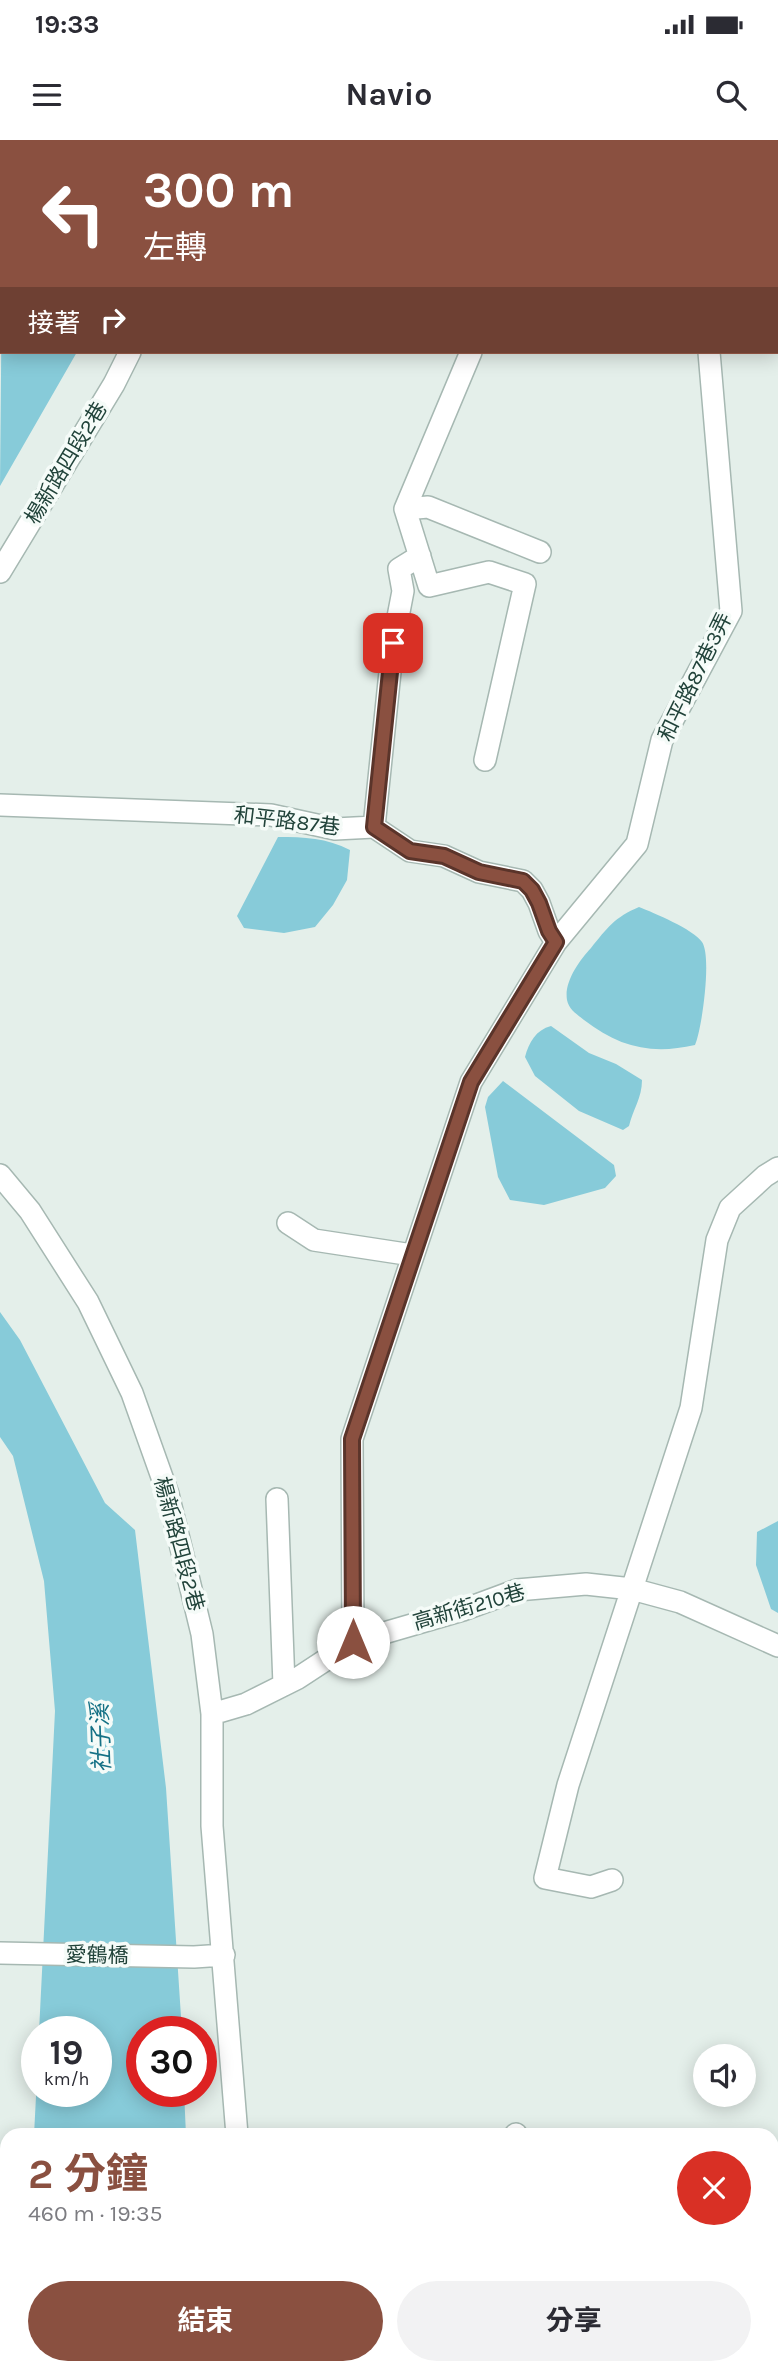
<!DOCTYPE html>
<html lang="zh-TW">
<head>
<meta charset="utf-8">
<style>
  body { margin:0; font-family:Karla,"Noto Sans TC",sans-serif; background:#f2f2f3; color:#2b2b33; height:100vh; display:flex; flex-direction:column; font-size:26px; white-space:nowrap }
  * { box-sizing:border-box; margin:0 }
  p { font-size:23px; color:#7c7c81 }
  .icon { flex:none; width:38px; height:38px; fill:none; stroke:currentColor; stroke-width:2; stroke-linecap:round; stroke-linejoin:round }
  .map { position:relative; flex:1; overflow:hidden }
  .panel { position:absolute; left:0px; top:1988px; width:779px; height:247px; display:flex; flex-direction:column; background:#fff; border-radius:21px 21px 0 0; box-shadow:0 4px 18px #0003 }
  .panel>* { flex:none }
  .top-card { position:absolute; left:0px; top:0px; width:779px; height:214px; box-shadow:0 4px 18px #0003; background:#8a5040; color:#fff; overflow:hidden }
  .fabs { position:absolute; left:693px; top:1904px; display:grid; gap:14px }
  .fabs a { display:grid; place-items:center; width:63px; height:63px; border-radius:50%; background:#fff; box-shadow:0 4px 18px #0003; font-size:35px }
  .speed { position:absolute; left:21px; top:1876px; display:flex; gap:14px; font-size:35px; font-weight:700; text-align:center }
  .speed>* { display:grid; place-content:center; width:91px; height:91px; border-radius:50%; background:#fff; box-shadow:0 4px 18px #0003; line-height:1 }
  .speed small { font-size:18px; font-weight:400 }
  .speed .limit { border:10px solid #d22; background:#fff; color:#111 }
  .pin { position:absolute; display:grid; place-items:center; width:60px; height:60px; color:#fff; margin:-30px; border-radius:14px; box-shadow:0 4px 10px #0006 }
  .me { position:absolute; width:77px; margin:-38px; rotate:0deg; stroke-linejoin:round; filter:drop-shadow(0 0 5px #0008) }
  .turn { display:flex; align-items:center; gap:24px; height:147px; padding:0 28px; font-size:32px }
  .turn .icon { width:91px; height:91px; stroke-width:2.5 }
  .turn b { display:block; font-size:49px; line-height:60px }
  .then { display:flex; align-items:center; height:66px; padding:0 28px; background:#0003; gap:14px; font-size:26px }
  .round { display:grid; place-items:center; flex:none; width:74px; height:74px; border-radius:37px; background:#f2f2f3 }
  .summary { display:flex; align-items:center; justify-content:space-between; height:119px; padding:0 28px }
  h1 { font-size:42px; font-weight:700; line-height:52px; color:#8a5040 }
  .action { display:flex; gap:14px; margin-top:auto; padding:14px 28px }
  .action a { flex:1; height:80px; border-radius:42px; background:#8a5040; color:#fff; font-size:28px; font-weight:700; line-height:80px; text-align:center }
  .action a+a { background:#f2f2f3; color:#2b2b33 }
  .status { display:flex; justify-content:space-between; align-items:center; height:49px; padding:0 35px; background:#fff; direction:ltr }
  .status svg { height:19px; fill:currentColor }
  header { display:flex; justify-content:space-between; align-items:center; height:91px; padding:0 28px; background:#fff; font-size:32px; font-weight:700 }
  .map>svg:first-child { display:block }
  .cemetery { fill:url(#cemetery-stones) }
  .water { fill:#87cbd9 }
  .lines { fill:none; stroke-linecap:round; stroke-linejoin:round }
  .stream { stroke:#87cbd9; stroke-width:5 }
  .minor-casing { stroke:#a6b8b2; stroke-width:24 }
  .minor { stroke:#fff; stroke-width:21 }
  .route-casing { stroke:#5a342a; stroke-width:18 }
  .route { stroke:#8a5040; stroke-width:12 }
  .labels { text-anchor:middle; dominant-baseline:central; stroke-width:7; stroke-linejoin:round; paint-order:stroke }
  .street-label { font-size:21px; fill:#21433a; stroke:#f5fbf8 }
  .water-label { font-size:23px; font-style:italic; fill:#147185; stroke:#f5fbf8 }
</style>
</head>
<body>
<div class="status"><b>19:33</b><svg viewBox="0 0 49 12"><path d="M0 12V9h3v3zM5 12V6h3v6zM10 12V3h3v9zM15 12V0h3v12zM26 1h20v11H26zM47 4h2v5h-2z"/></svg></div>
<header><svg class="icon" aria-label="menu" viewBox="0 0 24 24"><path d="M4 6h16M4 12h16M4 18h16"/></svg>Navio<svg class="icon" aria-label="search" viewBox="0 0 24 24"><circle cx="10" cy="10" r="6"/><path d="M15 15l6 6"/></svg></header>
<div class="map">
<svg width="778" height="2234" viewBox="0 0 778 2234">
  <defs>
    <pattern id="cemetery-stones" width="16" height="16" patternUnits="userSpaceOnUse" patternTransform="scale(1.75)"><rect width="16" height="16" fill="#bbe2c6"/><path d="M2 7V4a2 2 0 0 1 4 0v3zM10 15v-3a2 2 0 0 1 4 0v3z" fill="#a0c3ab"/></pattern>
  </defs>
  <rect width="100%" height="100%" fill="#e4efea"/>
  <!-- cemetery -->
  <path class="cemetery" d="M642,2228H761L764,2234H640Z"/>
  <!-- water -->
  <path class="water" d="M2,124V212H77L0,346Z
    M278,697C304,697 327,698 350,710L347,740L333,765L315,787L284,793L244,788L237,776Z
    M639,767C654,773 693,789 702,802C712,816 702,889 695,905C651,915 619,907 584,880C577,874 569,870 567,860C564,842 579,821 591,808C607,788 615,777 639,767Z
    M551,886L589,913L616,924L642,940C642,958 633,969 629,986L623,990L579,971L535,936L525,917C529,902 536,890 551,886Z
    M503,941L614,1025L616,1036L605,1048L544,1065L510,1060L498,1037L485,967L488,957Z
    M0,1172L20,1200L105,1363L135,1390L166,1648L182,1892H142V1951H184L186,1995H34L37,1937V1951H96V1892H39L55,1571L44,1441L13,1316L0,1297Z
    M778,1381V1473L771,1469L756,1425L757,1392Z
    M57,2228H195V2234H56Z"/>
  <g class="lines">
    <!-- stream -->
    <path class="stream" d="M483,2228L485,2234"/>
    <defs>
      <path id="minor" d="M211,0L212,2
        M562,2L563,0
        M693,2V0
        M471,212L405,369L428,367L540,412
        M405,369L429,446L489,432L525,444L485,620
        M0,432L114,244L130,212
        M0,665L271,675L335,689L374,687L393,503L403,451L399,429L420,416
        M374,687L410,711L444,716L479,732L523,741L532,750L539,763L549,791L556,802
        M0,1035L30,1071L88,1162L132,1253L168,1354L202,1494L212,1574V1686L237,1995
        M288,1083L314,1100L412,1115
        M277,1359L284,1545
        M353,1502L352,1299L471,942L556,802L637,704L662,600L731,471L709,212
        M212,1574L246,1564L298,1538L353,1502L463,1470L517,1450L586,1444L632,1449L680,1462L778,1506
        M612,1740L591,1747L545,1738L568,1645L691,1268L717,1100L730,1068L765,1036L778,1028
        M0,1813L194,1817L224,1815
        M515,1995L516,1994
        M249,2228L250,2234
        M350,2234L355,2228"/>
    </defs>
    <!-- minor casing -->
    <use href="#minor" class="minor-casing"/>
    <!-- minor -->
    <use href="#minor" class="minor"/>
  </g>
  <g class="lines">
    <defs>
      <path id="route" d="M353,1502L352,1299L471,942L556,802L549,791L539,763L532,750L523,741L479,732L444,716L410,711L374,687L393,503"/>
    </defs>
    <!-- route casing -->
    <use href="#route" class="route-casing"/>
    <!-- route -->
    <use href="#route" class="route"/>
  </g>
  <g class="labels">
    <!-- street labels -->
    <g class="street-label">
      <text transform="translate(66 323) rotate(-59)">楊新路四段2巷</text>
      <text transform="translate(695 537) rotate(-64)">和平路87巷3弄</text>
      <text transform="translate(287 681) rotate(7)">和平路87巷</text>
      <text transform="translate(179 1404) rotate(75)">楊新路四段2巷</text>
      <text transform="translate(469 1467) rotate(-16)">高新街210巷</text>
      <text transform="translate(97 1815) rotate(1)">愛鶴橋</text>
    </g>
    <!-- water labels -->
    <g class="water-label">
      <text transform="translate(101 1598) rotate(-92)">社子溪</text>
    </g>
  </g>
</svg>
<div class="fabs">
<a><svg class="icon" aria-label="sound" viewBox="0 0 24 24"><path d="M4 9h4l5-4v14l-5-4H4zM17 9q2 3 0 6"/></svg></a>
</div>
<div class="speed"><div>19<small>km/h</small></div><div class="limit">30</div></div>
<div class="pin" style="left:393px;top:503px;background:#d93025"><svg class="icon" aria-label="arrive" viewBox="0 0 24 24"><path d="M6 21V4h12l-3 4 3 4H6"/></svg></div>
<svg class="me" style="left:353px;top:1502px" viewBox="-20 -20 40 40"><circle r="19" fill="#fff"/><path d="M0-13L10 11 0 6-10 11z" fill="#8a5040"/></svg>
<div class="top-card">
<div class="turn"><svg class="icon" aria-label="left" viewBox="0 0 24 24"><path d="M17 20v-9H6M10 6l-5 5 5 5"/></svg><div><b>300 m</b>左轉</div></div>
<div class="then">接著<svg class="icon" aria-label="right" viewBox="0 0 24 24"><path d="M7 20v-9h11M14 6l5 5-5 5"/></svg></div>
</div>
<section class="panel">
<div class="summary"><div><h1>2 分鐘</h1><p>460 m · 19:35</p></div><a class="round" style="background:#d93025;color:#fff"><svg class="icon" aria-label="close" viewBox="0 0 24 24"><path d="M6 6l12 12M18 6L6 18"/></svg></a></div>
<div class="action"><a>結束</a><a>分享</a></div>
</section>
</div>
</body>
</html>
